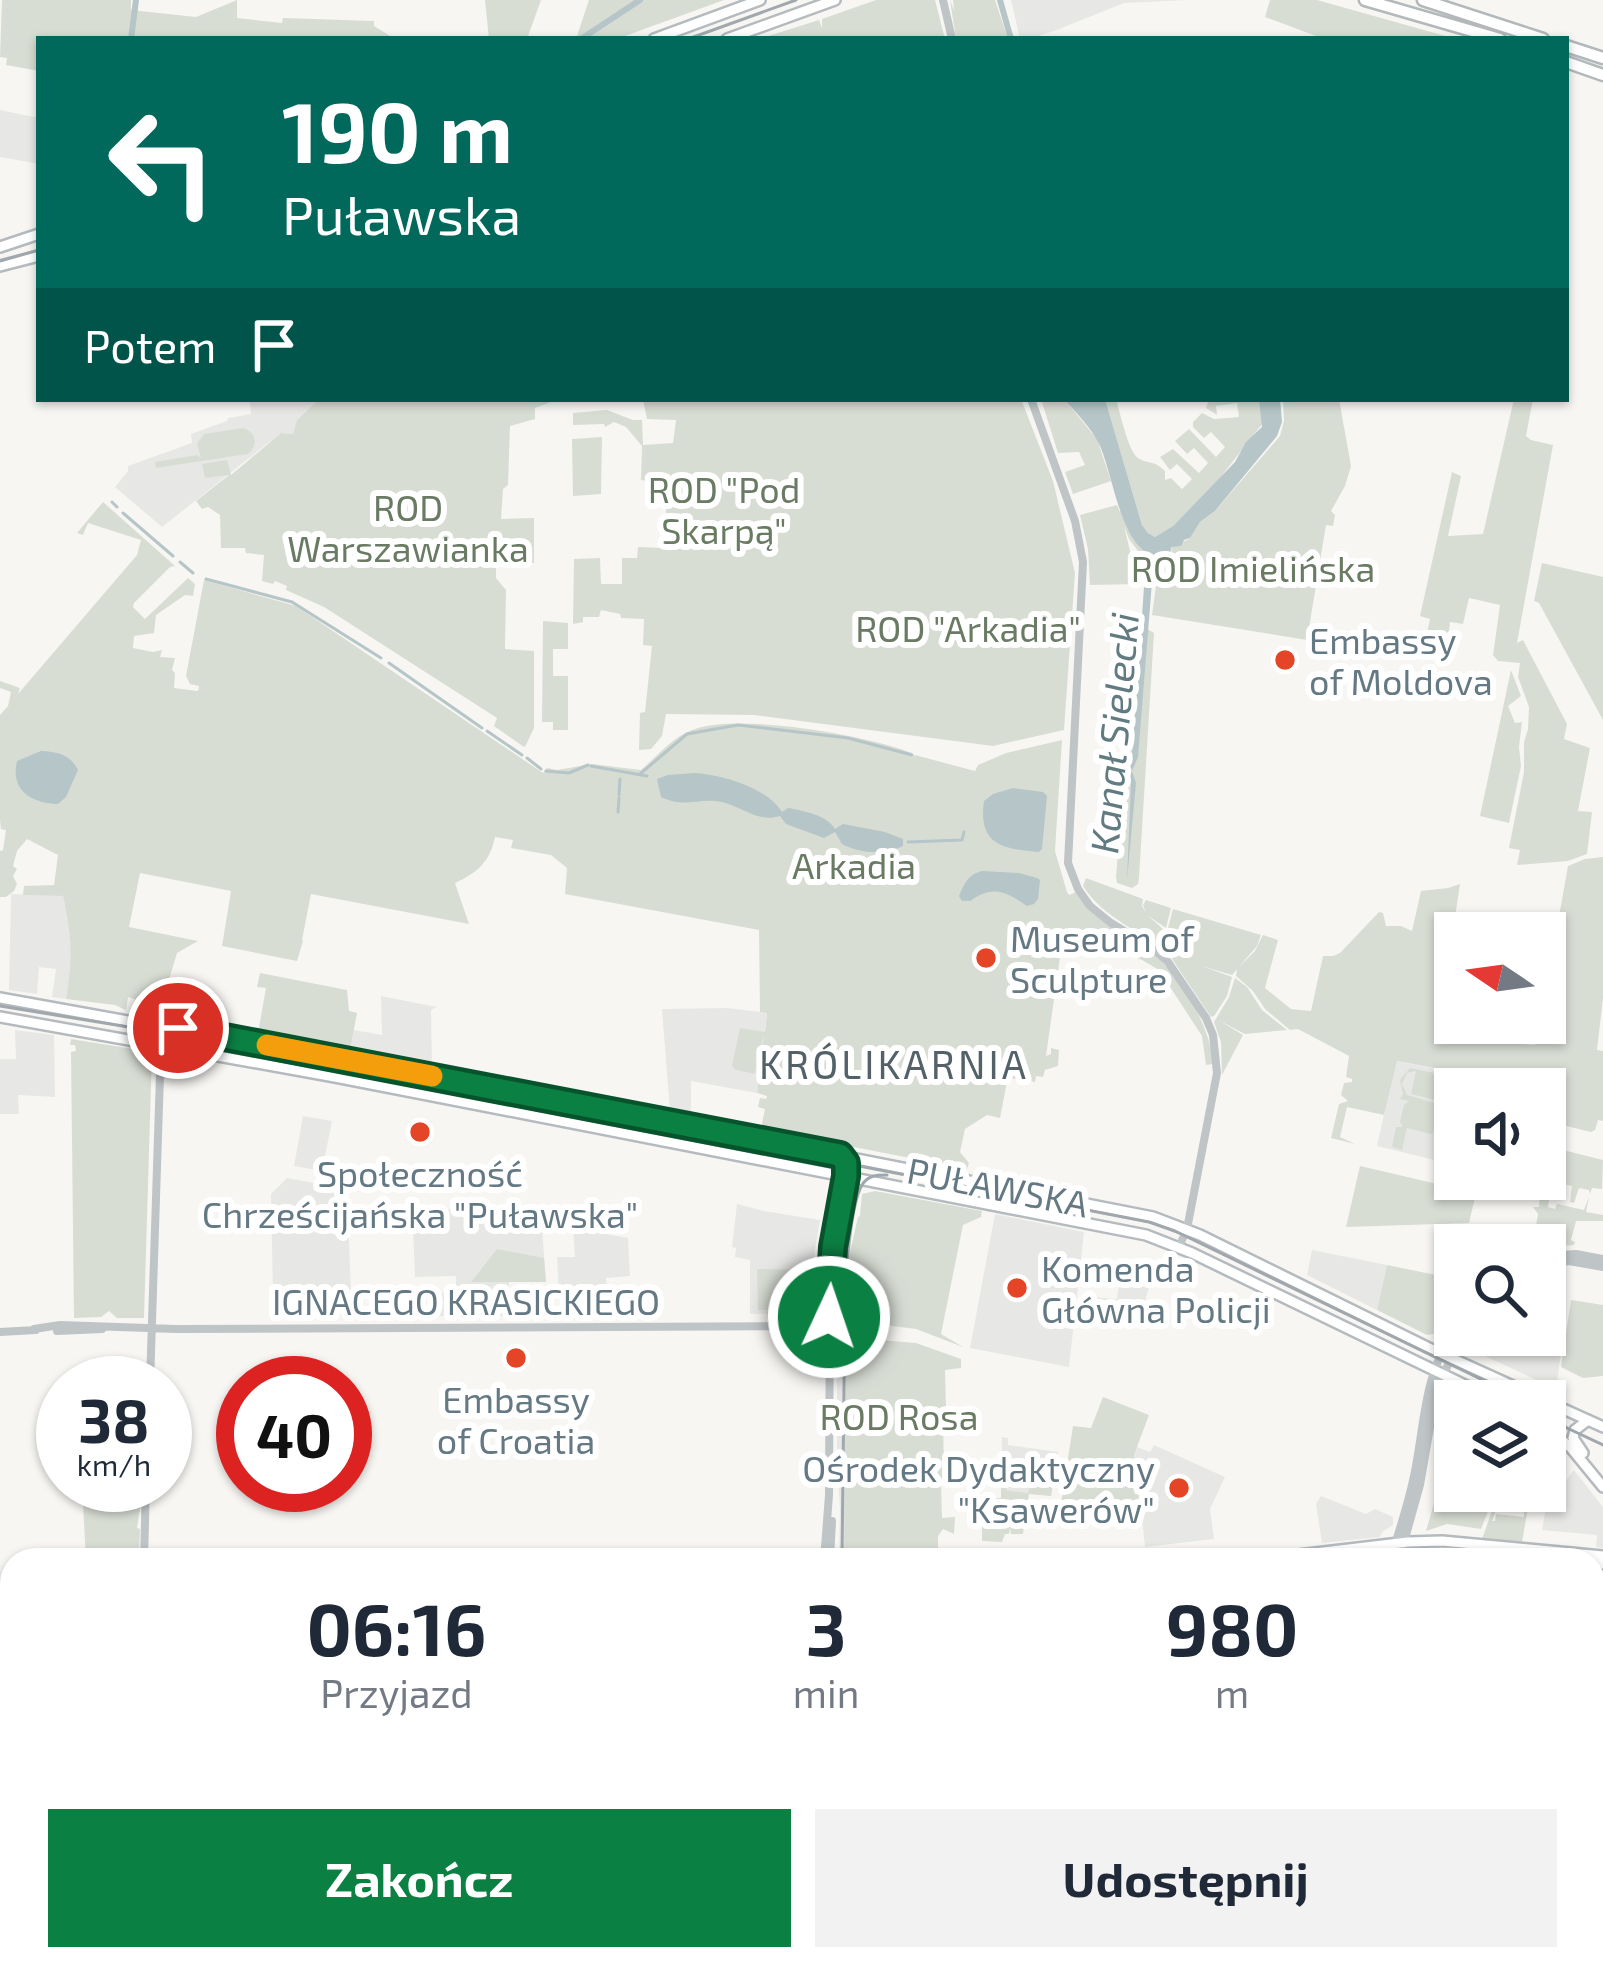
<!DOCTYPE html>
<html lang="pl">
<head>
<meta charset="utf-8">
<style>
  body { margin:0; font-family:"Exo 2",sans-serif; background:#f2f2f3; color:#1f2937; height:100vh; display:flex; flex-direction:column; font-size:45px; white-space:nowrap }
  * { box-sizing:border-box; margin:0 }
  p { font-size:39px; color:#747a83 }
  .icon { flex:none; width:66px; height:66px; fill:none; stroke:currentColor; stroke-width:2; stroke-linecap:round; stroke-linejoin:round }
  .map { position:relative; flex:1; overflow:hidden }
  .side { position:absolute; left:0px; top:1548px; width:1605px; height:423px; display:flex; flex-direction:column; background:#fff; border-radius:36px 36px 0 0; box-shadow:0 3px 9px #0004 }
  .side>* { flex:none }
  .top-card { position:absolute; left:36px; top:36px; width:1533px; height:366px; border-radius:0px; box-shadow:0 3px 9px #0004; background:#00695c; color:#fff; overflow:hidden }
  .needle { width:78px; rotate:283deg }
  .fabs { position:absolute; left:1434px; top:912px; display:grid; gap:24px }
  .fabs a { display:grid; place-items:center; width:132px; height:132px; border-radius:0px; background:#fff; box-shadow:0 3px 9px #0004; font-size:60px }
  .speed { position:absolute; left:36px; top:1356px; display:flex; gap:24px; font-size:60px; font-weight:700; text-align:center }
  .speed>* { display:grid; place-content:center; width:156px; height:156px; border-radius:50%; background:#fff; box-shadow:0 3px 9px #0004; line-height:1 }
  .speed small { font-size:30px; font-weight:400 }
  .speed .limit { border:18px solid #d22; background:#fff; color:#111 }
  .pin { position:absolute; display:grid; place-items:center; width:102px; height:102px; color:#fff; margin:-51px; border:6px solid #fff; border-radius:50%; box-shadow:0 3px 12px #0007 }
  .me { position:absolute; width:132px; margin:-66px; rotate:3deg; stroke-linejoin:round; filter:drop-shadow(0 0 9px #0008) }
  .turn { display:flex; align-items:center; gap:42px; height:252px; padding:0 48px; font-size:54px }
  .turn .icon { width:156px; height:156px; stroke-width:2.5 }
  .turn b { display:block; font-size:84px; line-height:102px }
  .then { display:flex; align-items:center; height:114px; padding:0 48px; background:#0003; gap:24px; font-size:45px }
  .eta { display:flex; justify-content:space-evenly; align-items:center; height:204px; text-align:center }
  .eta b { font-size:72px; font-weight:700; line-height:84px }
  .button { display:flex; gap:24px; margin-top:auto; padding:24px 48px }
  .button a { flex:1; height:138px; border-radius:0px; background:#0b8043; color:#fff; font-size:48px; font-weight:700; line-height:138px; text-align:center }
  .button a+a { background:#f2f2f3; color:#1f2937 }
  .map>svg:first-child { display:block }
  .built { fill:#e7e8e6 }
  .green { fill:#d8ddd4 }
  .water { fill:#b6c5c7 }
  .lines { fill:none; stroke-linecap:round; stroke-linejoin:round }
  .stream { stroke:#b6c5c7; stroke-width:3 }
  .canal { stroke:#b6c5c7; stroke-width:6 }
  .secondary-casing { stroke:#b4babe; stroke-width:14 }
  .primary-casing { stroke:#b3b8bb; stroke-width:15 }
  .tertiary { stroke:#bfc4c7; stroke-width:8 }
  .secondary { stroke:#fff; stroke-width:9 }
  .primary { stroke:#fff; stroke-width:10 }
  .tram { stroke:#a0a8ad; stroke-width:3 }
  .route-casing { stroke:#07532c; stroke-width:30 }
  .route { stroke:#0b8043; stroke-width:21 }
  .slow { stroke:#f59e0b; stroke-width:21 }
  .poi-dot { fill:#e44526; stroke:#fff; stroke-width:4.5 }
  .labels { text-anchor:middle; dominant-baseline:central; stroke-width:12; stroke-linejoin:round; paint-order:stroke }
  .park-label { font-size:36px; fill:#6a7b64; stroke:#fff }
  .poi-label { font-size:36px; fill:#657984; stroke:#fff; text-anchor:start }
  .street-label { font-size:36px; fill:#657984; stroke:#fff }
  .water-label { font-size:39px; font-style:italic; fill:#617b81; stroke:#fff }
  .neighbourhood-label { font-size:39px; letter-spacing:3px; fill:#536169; stroke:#fff }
</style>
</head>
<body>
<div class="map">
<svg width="1603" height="1970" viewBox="0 0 1603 1970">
  <rect width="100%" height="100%" fill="#f7f6f3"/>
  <!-- built -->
  <path class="built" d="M1011,0H1187L1124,3L1057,30L1029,39H1020Z
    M0,110L39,118V164L0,157Z
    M263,399H319L297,420L293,434L281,433L162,527L115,487L128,471V466L192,443L191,434L227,421L228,418L251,414L250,402Z
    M11,894L63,896L70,927L72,970L66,999L52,997L56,969L39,967L37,994L9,990Z
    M381,996L437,1007L431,1010L432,1066L350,1051L354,1030L382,1035Z
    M728,1008L767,1013L757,1093L691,1081V1115L670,1112L662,1009Z
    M15,1030L54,1035L55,1097L18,1095L19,1114H0V1059H16Z
    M1396,1061L1487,1079V1089H1455V1165L1377,1146Z
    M303,1116L332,1121L322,1171L294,1166Z
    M287,1178L347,1189L351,1294L336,1295L337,1317H300V1295H273L271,1194Z
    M412,1202L542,1227L546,1282H509V1316H416L415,1294L456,1292V1276L415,1277Z
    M737,1204L764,1211L820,1220L812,1267L814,1313L750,1314V1260L735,1257L736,1248L732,1247Z
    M995,1214L1084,1232L1069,1367L970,1348Z
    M573,1228L628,1238L630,1276L606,1278L607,1291H559L557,1257H575Z
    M1312,1250L1387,1265L1377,1310L1307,1275Z
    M1121,1267L1152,1275L1144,1306L1155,1310L1152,1319L1092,1306L1093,1297L1117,1299Z
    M1545,1322L1564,1331L1556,1389L1474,1351L1477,1343L1485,1345L1489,1335H1545Z
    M846,1332V1514L844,1560H839L840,1509L837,1464V1372L841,1333Z
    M1002,1437L1008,1438V1445L1058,1452L1051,1496L1006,1490V1484H1001Z
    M1154,1445L1225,1477L1210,1509L1214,1539L1145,1547L1142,1518L1145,1500L1140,1499L1134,1455L1137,1447L1150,1452Z
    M1574,1470L1603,1507V1548L1596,1547L1597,1535L1542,1530L1546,1507Z
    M1321,1496L1366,1514L1375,1509L1393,1517V1525L1382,1532L1380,1537L1322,1543L1316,1504Z
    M793,1959H1136L1134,1970H790Z"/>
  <!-- green -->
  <path class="green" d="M131,0V10L196,17L237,0V18L282,23L283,18L374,21V26L395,39H39V71L6,65L7,58L0,57L2,0Z
    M485,0H541L527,39H489Z
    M589,0H724L617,39H576Z
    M876,0H935L945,39H759L819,20L822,28V19Z
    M950,0L954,11L953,0H995L1008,39H956Z
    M1270,0H1317L1456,39H1324L1265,17Z
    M319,399H559L535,408V419L510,426L508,485L503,489L501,519L534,518V563H496V578L506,590L505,649L534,651V728L526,745L524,747L494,726L497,718L324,607L286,590L287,586L275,581L273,584L262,581L264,555L246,553L245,548H221L220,515L208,507L202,509L196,501L229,475L205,478L202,464L227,460L231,475L281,433L293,434L297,420Z
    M643,399H1021L1053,481L1075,573L1064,730L993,746L754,715L666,714L662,736L651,749L639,750L640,713L645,712L652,646L643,645L644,619L621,618L620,614L601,610L599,617H583V622L573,624L574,559L600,558L601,584H622V558H637L638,547L662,548L670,474L661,475L656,482L641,480L642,446L626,427L614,422L605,427L604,424L573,425V413L607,410L633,420H642L643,445L673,443L676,420L647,419Z
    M1041,399H1064L1097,439L1111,481L1073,494L1065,472L1085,465L1079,452L1058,453Z
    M1105,399H1116C1120,412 1128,451 1138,458C1148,465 1153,459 1165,471V480L1171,478L1182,489L1192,479L1177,464L1170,470L1160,457L1173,449L1199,473L1208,463L1194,448L1187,454L1175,441L1189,429L1216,457L1225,447L1211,432L1204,438L1193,427V422L1202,413L1214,419L1239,417L1237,403L1216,406L1217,415L1206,408L1209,399H1259L1263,423L1219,479L1173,526L1155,537L1148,533L1142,525Z
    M1283,399H1339L1351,466L1345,486L1331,511L1335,515L1333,526L1326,525L1307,640L1152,615L1158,571L1147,574L1139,567L1137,561L1141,555L1129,539L1124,526L1138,584L1090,585L1088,549L1080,515L1117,505L1120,512V507C1131,536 1139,555 1169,561L1172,554L1171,547L1189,539L1200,522L1215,511L1280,436L1284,421Z
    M1514,399H1533L1526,436L1531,440L1553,445L1517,643L1523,640L1567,724L1564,739L1590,748L1578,811L1592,812L1587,854L1568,861L1517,865L1520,850L1509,848L1524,772V742L1528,729L1529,707L1518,677L1520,663L1498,661L1493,655L1500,605L1469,598L1463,624L1450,622L1448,642L1443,636L1427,633L1430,619L1420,616L1452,472L1461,476L1448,536L1483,534Z
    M243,428C256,432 259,445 248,454L156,468L155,462L197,455L201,458L197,444L204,434Z
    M602,437L601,494L573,496L572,439Z
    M103,502L175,566L170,567L134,603L133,607L145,619L188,578L195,584L193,596L185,595L156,615L154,633L134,636L133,648L153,652L162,650L160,657L175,658L172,670L175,673L174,688L198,691L199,686L190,684L186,676L204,580L296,606L543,773L547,768L557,770L592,764L641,770C656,757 673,737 692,730C737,712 866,735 912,753V757L915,755L975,771L978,765L1006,753L1062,740L1055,851L1067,892L1069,895L1076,892C1095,920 1122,932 1149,951C1180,973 1211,1027 1213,1064L1206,1065L1202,1036L1159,970L1142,960L1064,929L1046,1056L1051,1054V1048L1059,1050L1058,1066L1045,1070L1043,1077L1036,1076L1035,1082L1010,1078L1007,1082L1000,1118L987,1115L965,1129L960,1152L969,1163L967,1169L761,1129L765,1109L758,1107L760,1098L766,1099L767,1096L757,1093L764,1033L755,1074L736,1070L732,1066L740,1028L765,1032L767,1013L760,1012L759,930L565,894L567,868L551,855L511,848L513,840L495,837C490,862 477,873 455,883L469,924L311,894L302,940L303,941L297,961L222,946L231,891L140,873L129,927L198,941L177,953L168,983L164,982L161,1010L163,1011L160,1015L142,1013L143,1002L128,997L126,1010L115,1005L66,999C73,958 72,937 63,896L23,895L24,886L54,885L58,855L27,839L17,851L13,866L17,869L13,876L17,884L14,891L6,897H0V851L3,850L6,830L1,829L0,820V715L8,706L11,692L0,688V681L20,688L18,694L137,555L141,540L88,523L83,535L77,533Z
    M1542,563L1603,577V720L1539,603L1534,601Z
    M543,621L568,623V649H553V676H568V730H553V722H542Z
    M1141,625L1154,633L1139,878L1138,884L1132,888L1117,883L1116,877L1136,629Z
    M1511,670L1521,696L1508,706L1515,723L1522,722L1519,747L1521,766L1509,823L1480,816Z
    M1603,857V998L1597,1050L1603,1051V1121L1598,1120L1595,1130L1591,1132L1554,1123L1550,1095L1551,1121H1545L1543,1087L1524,1083L1522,1089H1487V1078L1397,1061L1384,1115L1347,1107L1340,1137L1355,1144L1331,1138L1339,1104L1348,1101L1341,1095L1344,1083L1352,1082V1079L1346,1077L1349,1056L1298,1029L1290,1030L1265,1009L1253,991L1236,976L1237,969L1255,951L1263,935L1278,940L1265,988L1291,1009L1311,1011L1323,956H1333L1340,953L1379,912L1383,913L1386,926H1401L1412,931L1421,891L1448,888L1460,884L1438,1031L1475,1040L1535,1045L1540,1023H1545V995L1568,866L1585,859Z
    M1086,878L1143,899L1142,906L1146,913L1143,905L1146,900L1171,908L1166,928L1147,915C1162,928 1174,935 1170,957C1143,930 1104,920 1083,886Z
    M1173,909L1261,935L1257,946L1232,975L1202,966L1232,977L1227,996L1214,1016L1211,1017L1172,959L1174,943L1168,928Z
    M260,973L347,990L349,1011L357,1013L350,1051L258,1033L266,988L257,987Z
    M1235,978L1247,987L1262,1010L1287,1030L1245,1034L1220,1021L1243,1035L1222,1075L1221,1042L1214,1022L1229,997Z
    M71,1039L152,1052L144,1318H117L109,1311L101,1317L74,1318L71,1052L76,1051L75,1045H70Z
    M1410,1068L1460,1078L1467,1082L1471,1089L1463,1082L1461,1089H1455V1105L1411,1094L1416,1071L1407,1073L1402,1084L1407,1095L1455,1109L1438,1108L1440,1113L1436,1130L1431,1134L1407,1128L1402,1150L1392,1147L1396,1127H1403L1400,1122L1404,1105L1409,1101L1400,1099L1403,1094L1400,1080Z
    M1555,1148L1603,1160L1602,1189L1592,1188L1590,1194L1589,1190L1579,1188L1574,1203L1570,1202L1572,1186L1557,1183L1554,1193L1541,1188L1543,1179L1551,1181L1553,1179L1545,1176L1550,1150Z
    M1360,1166L1476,1193L1469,1223L1346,1227Z
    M875,1191L982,1211L981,1217L963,1225L941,1334L963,1347L916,1329L862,1322L846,1316L848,1261L858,1217L860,1216L862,1194Z
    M1540,1192L1545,1194L1549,1200L1548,1207L1555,1209L1557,1204L1584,1210L1589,1197L1586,1212L1603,1215V1221H1576L1571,1240L1575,1242L1574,1245L1545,1247V1245H1533L1538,1214L1533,1207H1539Z
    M497,1249L544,1258L546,1282H471Z
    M1387,1265L1441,1276L1437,1314L1445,1277L1455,1276V1315L1442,1333L1427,1335L1377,1310Z
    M757,1269L814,1270V1308L758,1310Z
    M1571,1300L1603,1305V1376L1583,1378L1561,1367Z
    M856,1338L916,1343L961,1359V1368L945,1370L946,1408L959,1409L958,1423L948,1420L943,1426L944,1462L957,1464L956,1478L946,1475L941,1480L942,1518L955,1517L954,1534L943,1529L938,1536V1560H844L846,1342L854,1343Z
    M1103,1397L1149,1415L1134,1455L1140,1499H1145L1142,1518L1059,1517L1073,1426L1091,1428Z
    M1455,1466V1491H1496L1481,1529L1447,1524L1426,1531L1441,1479L1453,1481L1444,1476L1443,1469Z
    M1048,1476L1054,1477L1051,1496L1029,1494L1023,1534H1011L1010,1528L1009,1534H1005L1002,1542L982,1541V1501L987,1506L988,1499L1001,1498V1484H1006V1490L1028,1493L1030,1485L1042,1486L1043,1479L1047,1480Z
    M82,1485H141V1490L138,1491V1506L141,1502L137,1528L140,1529L139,1555L136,1553L135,1560H86Z
    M1500,1491H1531L1522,1542L1482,1539L1492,1511L1495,1512L1492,1521H1495L1496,1514L1524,1517V1511L1501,1508L1502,1497L1496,1509L1494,1508Z
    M0,1688H6L7,1701H12V1959H122V1970H0Z"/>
  <!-- water -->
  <path class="water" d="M1064,399H1105L1142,525L1148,533L1155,537L1173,526L1235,462L1246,442L1262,427L1259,399H1280L1282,422L1277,436L1215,511L1200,522L1190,538L1184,540L1181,546L1171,547L1170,560L1159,558L1156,561V556C1121,551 1113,472 1099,444C1091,427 1076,413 1064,399Z
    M1156,569L1152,582L1138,757L1132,771L1136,783L1127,880L1131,783L1129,770L1132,757L1145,573L1150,574Z
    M41,751C58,752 70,754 78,770L66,797L58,804C31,803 10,790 17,761Z
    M695,773C724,775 767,788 782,812L788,808C804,811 827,815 835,829L843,824L885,832L903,839V846C884,855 861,854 842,844L835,832L824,838L786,824L780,816C758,823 743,807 722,802C698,797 687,809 661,797L657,779L668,775Z
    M1013,788L1043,792L1047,796L1042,849L1039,852C1001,849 978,844 984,801L993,794Z
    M982,871L1019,873L1037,878L1040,880L1038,899L1034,904L1027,906C1012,896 999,886 980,895C964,903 979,900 962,901L959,896C964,883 969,874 982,871Z"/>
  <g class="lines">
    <!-- stream -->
    <path class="stream" d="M112,502L117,507
      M123,513L173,556
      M180,562L193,573
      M206,579L292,602L381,658
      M389,663L482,728
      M487,731L522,755
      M527,758L541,769
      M591,766L647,776
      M546,771L569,773L588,765
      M640,774L687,734L738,725L848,738L912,755
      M619,795L620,779
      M618,812L619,798
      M908,842L962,840L964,832"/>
    <!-- canal -->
    <path class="canal" d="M1000,0L1011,39
      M131,39L136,0
      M581,39L640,0"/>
    <defs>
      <path id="secondary" d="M654,39L760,0
        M727,39L835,0
        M0,247L39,234
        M0,266L39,256
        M0,998L428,1075L1153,1217L1200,1235L1427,1347L1603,1427
        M0,1017L335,1077L1146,1235L1192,1253L1498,1401
        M1545,1425L1571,1448L1603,1487
        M1583,1453L1573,1438L1575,1430L1588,1420
        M1255,1560L1408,1542L1442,1541L1603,1556
        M1314,1560C1404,1549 1491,1550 1581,1560
        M1593,1562L1603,1564
        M0,1662L12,1661
        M0,1671L12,1670"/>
      <path id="primary" d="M1365,0L1500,39
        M1423,0L1543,39
        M1566,46L1603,58
        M1566,62L1603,75"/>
    </defs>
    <!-- secondary casing -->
    <use href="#secondary" class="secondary-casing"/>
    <!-- primary casing -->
    <use href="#primary" class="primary-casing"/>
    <!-- tertiary -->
    <path class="tertiary" d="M943,0L952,39
      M1031,399L1075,521L1083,562L1068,863L1078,889L1090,906L1111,923L1152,948L1168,962L1206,1018L1213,1035L1217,1073L1187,1229L1179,1247
      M1545,1256L1576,1254L1603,1259
      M1545,1264L1569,1261L1603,1267
      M34,1329L60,1325L176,1329L829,1326
      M57,1331L102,1329
      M0,1332L36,1330
      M150,1383L161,1044
      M144,1560L146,1485
      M824,1560L829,1495L830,1285L847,1171L846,1163L841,1156
      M830,1560L832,1521
      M1390,1560C1399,1532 1408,1505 1414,1476C1425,1424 1423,1375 1455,1329
      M1399,1560L1420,1485L1437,1387L1463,1335
      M1573,1959L1603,1968
      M129,1970V1959
      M752,1970L754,1959
      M1297,1970L1299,1959
      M1305,1970L1307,1959"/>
    <!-- secondary -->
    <use href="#secondary" class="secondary"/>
    <!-- primary -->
    <use href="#primary" class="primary"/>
    <!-- tram -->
    <path class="tram" d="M688,39L796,0
      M0,261L39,250
      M0,1006L190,1037L1149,1222L1175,1231L1526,1401
      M1545,1414L1567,1428L1603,1445
      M842,1560L845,1299C845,1276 851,1203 862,1185C868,1175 877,1175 887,1175
      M768,1970L770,1959"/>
  </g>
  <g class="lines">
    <defs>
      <path id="route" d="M178,1028L840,1155L846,1163V1176L833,1247L829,1317"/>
    </defs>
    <!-- route casing -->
    <use href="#route" class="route-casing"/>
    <!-- route -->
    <use href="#route" class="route"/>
    <!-- slow -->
    <path class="slow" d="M267,1045L432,1076"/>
  </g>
  <!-- markers -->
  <g class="poi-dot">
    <circle cx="1285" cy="660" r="12"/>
    <circle cx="986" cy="958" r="12"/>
    <circle cx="420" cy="1132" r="12"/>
    <circle cx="1017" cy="1288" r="12"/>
    <circle cx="516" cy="1358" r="12"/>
    <circle cx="1179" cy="1488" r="12"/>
  </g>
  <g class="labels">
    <!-- park labels -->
    <g class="park-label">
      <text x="724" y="488">ROD "Pod<tspan x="724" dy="41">Skarpą"</tspan></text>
      <text x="408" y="506">ROD<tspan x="408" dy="41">Warszawianka</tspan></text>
      <text x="1253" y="567">ROD Imielińska</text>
      <text x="968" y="627">ROD "Arkadia"</text>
      <text x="854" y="864">Arkadia</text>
      <text x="899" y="1415">ROD Rosa</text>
    </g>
    <!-- poi labels -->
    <g class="poi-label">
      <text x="1309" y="639">Embassy<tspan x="1309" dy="41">of Moldova</tspan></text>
      <text x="1010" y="937">Museum of<tspan x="1010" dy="41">Sculpture</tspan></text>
      <text x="420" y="1172" text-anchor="middle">Społeczność<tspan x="420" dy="41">Chrześcijańska "Puławska"</tspan></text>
      <text x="1041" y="1267">Komenda<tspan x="1041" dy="41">Główna Policji</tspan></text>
      <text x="516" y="1398" text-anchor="middle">Embassy<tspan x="516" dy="41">of Croatia</tspan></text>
      <text x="1155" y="1467" text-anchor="end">Ośrodek Dydaktyczny<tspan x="1155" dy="41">"Ksawerów"</tspan></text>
    </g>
    <!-- street labels -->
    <g class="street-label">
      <text transform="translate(998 1186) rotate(11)">PUŁAWSKA</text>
      <text x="466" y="1300">IGNACEGO KRASICKIEGO</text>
    </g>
    <!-- water labels -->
    <g class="water-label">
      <text transform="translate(1113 733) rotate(-85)">Kanał Sielecki</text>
    </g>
    <!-- neighbourhood labels -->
    <g class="neighbourhood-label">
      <text x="894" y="1063">KRÓLIKARNIA</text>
    </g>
  </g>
</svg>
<div class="fabs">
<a><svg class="needle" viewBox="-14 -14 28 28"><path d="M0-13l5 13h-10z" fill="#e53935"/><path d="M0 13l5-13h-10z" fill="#747a83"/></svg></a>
<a><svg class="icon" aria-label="sound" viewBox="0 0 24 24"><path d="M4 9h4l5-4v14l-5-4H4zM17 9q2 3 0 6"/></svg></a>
<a><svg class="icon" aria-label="search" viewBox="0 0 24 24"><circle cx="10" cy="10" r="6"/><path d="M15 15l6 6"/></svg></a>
<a><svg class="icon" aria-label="layers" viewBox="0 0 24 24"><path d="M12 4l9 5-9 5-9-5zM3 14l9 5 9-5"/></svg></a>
</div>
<div class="speed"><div>38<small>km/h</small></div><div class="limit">40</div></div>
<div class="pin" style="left:178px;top:1028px;background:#d93025"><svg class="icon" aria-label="arrive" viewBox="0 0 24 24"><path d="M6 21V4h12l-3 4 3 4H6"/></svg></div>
<svg class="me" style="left:829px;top:1317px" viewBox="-20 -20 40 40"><circle r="17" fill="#0b8043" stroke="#fff" stroke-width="3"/><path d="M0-11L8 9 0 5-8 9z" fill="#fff"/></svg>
<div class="top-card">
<div class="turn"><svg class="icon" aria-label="left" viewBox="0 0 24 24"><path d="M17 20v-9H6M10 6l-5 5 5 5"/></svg><div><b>190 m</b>Puławska</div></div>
<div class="then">Potem<svg class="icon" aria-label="arrive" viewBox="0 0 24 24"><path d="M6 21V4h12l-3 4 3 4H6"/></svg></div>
</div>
<section class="side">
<div class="eta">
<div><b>06:16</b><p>Przyjazd</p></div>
<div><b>3</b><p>min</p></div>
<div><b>980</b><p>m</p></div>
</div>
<div class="button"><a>Zakończ</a><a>Udostępnij</a></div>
</section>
</div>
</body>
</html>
